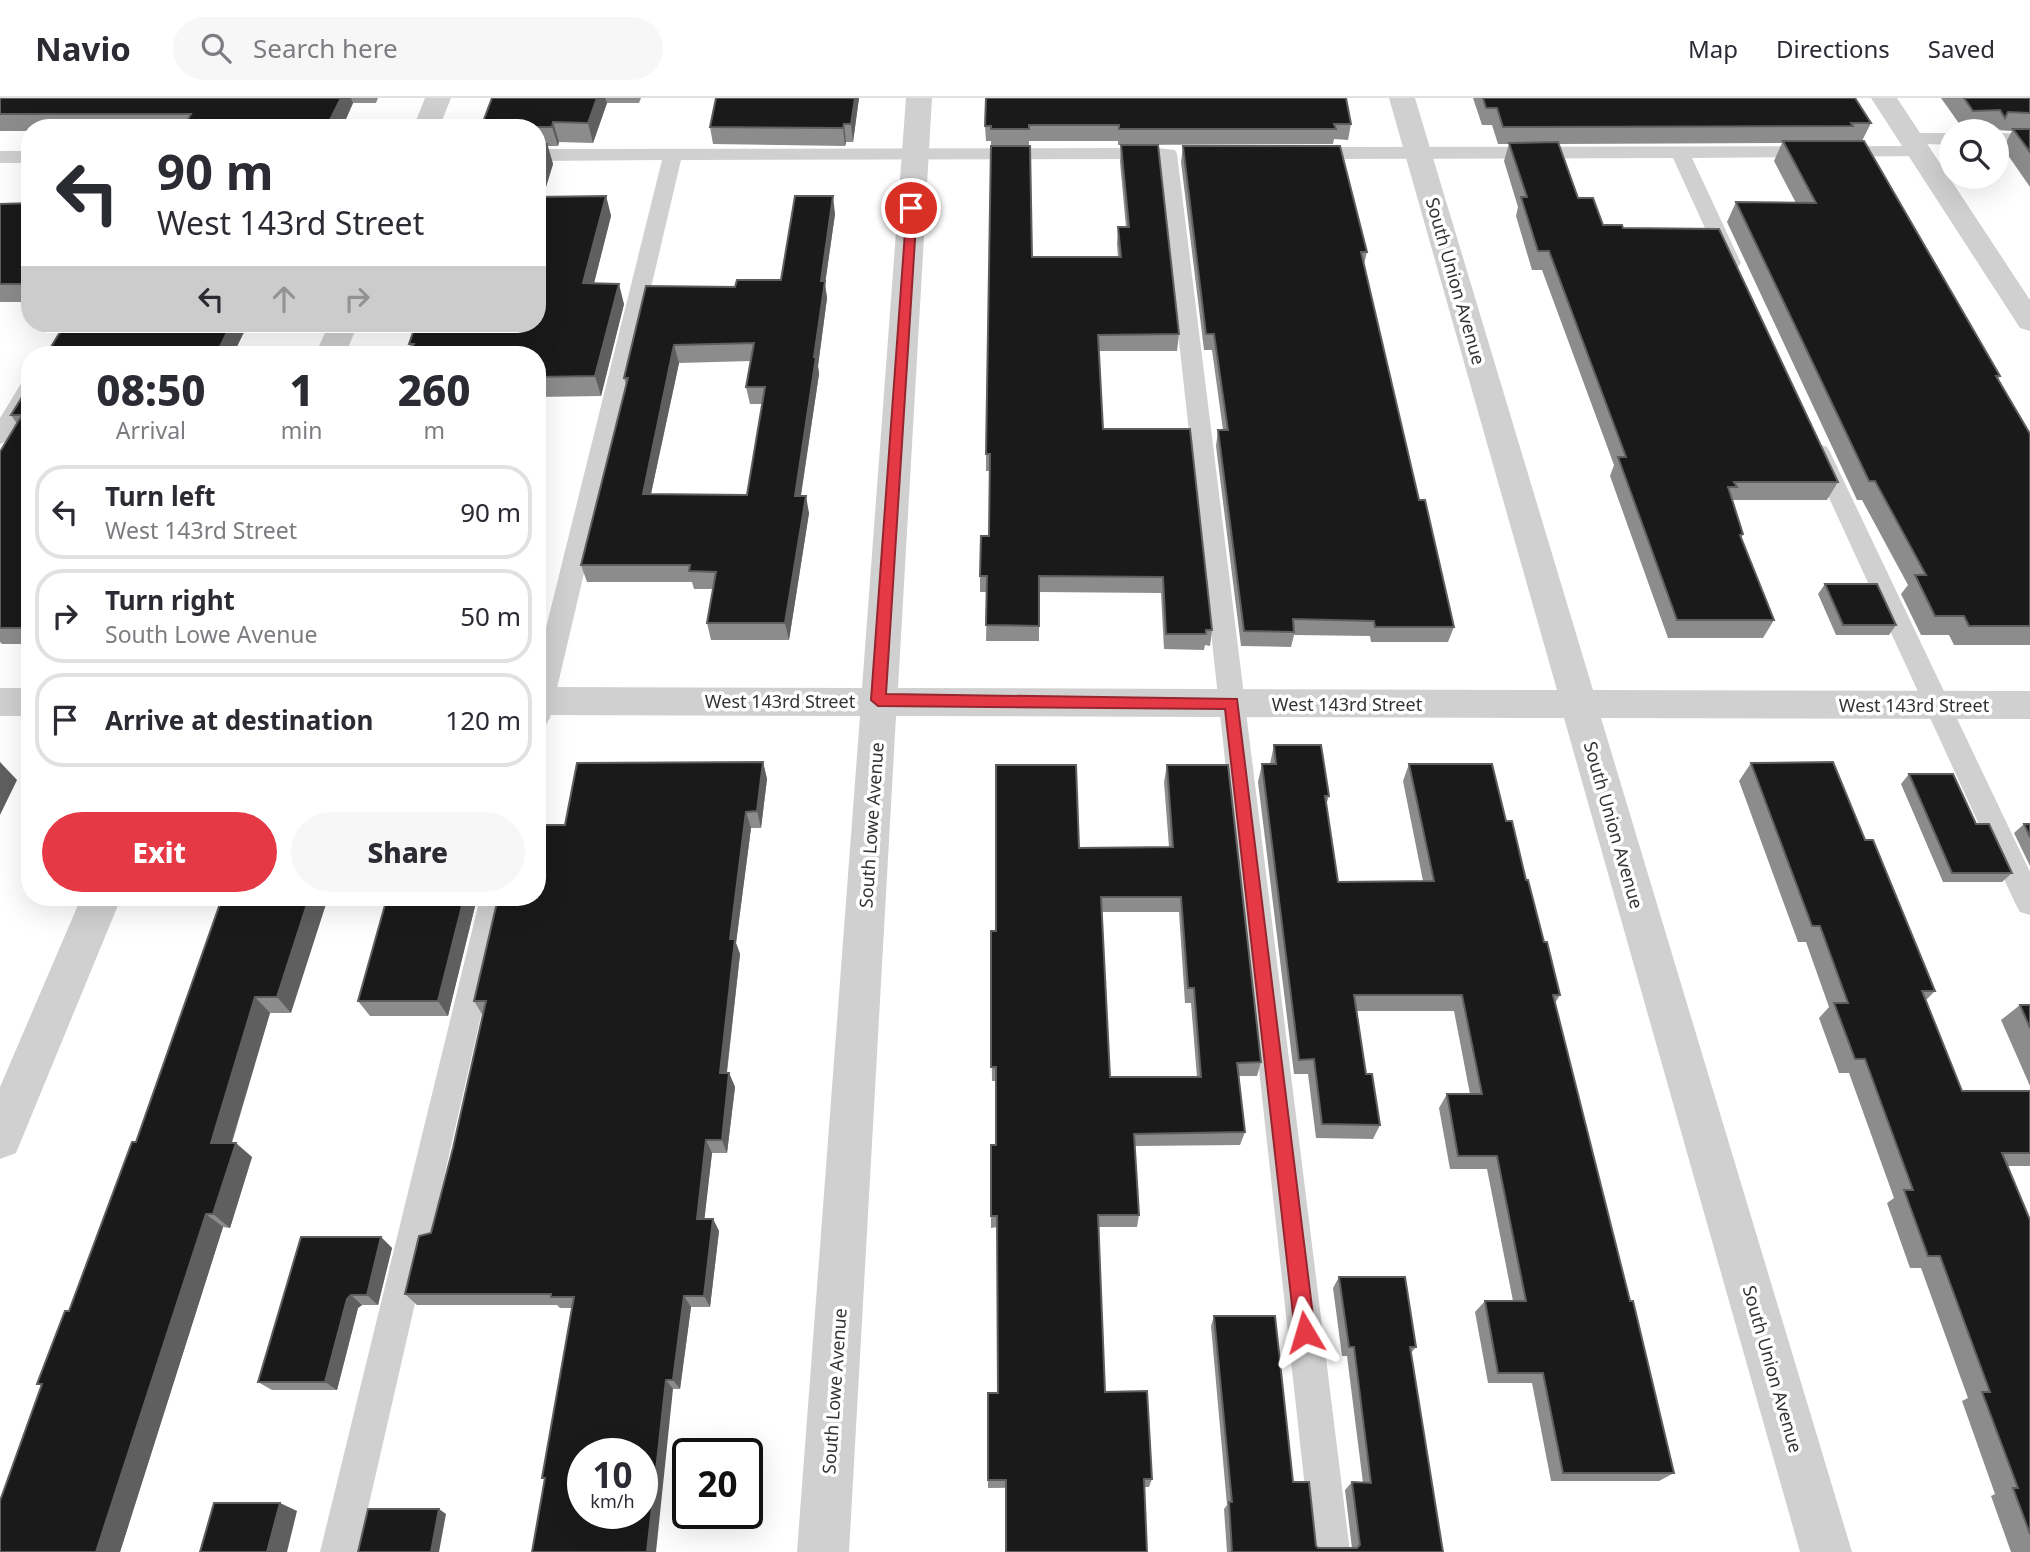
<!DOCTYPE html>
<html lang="en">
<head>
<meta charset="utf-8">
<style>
  body { margin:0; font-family:"Noto Sans",sans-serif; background:#f7f7f7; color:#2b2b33; height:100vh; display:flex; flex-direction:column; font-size:26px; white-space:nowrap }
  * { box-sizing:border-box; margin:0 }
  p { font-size:23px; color:#7c7c81 }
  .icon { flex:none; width:38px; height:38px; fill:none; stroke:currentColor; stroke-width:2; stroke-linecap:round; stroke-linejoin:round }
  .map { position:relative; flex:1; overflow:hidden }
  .drawer { position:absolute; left:21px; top:248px; width:525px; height:560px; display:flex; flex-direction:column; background:#fff; border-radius:28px; box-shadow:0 7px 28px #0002 }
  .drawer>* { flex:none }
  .banner { position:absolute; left:21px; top:21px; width:525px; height:214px; border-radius:28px; box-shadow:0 7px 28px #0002; background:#fff; color:#2b2b33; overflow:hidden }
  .fabs { position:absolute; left:1939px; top:21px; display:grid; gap:14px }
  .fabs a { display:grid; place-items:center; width:70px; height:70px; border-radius:50%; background:#fff; box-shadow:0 7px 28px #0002; font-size:35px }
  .speed { position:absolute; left:567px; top:1340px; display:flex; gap:14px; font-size:35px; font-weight:700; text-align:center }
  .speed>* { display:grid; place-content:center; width:91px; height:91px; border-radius:50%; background:#fff; box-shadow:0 7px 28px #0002; line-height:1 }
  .speed small { font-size:18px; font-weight:400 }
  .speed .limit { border:4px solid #111; border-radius:10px; background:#fff; color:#111 }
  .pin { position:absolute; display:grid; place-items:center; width:60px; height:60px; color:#fff; margin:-30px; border:4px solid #fff; border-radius:50%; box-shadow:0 2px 7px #0007 }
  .me { position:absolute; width:77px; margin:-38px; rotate:353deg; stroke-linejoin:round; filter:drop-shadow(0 0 5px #0008) }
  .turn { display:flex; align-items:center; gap:24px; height:147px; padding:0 21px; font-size:32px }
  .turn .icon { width:91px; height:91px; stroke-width:2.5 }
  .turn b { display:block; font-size:49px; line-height:60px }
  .lanes { display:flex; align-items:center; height:66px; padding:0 21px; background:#0003; justify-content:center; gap:35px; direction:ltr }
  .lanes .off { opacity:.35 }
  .eta { display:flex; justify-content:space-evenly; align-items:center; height:119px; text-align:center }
  .eta b { font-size:42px; font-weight:800; line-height:49px }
  .action { display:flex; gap:14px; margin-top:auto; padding:14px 21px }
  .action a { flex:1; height:80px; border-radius:42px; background:#e63946; color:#fff; font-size:28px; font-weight:800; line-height:80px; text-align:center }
  .action a+a { background:#f7f7f7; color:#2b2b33 }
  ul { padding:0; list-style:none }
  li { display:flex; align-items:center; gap:21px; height:94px; margin:0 14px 10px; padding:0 7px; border:4px solid #e1e1e2; border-radius:28px }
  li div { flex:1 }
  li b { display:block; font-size:26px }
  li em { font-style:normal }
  header { display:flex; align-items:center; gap:42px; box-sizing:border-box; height:98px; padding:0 35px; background:#fff; border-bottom:2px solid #e1e1e2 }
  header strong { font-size:33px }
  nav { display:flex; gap:38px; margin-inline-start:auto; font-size:24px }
  .search { width:490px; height:63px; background:#f7f7f7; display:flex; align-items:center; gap:18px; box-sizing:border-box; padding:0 24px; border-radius:38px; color:#7c7c81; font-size:26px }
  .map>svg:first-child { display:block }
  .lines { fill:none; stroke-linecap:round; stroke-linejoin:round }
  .service { fill:#d0d0d0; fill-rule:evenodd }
  .minor { fill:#d0d0d0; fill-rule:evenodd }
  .wall { fill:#8c8c8c; fill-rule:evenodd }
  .shaded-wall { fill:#5f5f5f }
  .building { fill:#1a1a1a; stroke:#5f5f5f; stroke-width:2; fill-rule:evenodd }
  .route { fill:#e63946; stroke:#96252e; stroke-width:2 }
  .labels { text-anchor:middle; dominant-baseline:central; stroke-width:7; stroke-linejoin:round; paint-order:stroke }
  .street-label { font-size:18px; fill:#333; stroke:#fff }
</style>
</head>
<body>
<header>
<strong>Navio</strong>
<div class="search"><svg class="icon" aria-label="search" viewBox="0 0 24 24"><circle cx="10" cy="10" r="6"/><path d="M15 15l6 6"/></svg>Search here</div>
<nav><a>Map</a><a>Directions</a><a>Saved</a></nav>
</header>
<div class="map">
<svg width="2030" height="1454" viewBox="0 0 2030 1454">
  <rect width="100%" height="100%" fill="#fff"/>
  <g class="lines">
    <!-- service -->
    <path class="service" d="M1911,35H1951V47L1904,45L1902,41Z
      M1997,35L2030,36V48L1997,47Z
      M1920,48L1929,54L1927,58L1692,60L1741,165L1738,169H1724L1721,165L1673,60L1303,61L1294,55L1303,49Z
      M1157,50L1175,52L1177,56L1350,1454H1312L1159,61L681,62L550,620L546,627L537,630V566L662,62L537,63V51Z
      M0,53H30V65H0Z
      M30,282V308L8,343L0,346V320L22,284Z
      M1819,346L1827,349L1830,354L2030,774V817L2020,814L2015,805L1808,354L1811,349Z
      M480,800H508L358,1454H320Z"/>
    <!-- minor -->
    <path class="minor" d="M425,0H451L439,30H413Z
      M906,0H932L898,590L1557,592L1389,0H1415L1593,592L2030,593V621L1601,620L1852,1454H1800L1564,620L896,618L849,1454H797L860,618L537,617V589L862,590Z
      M1871,0H1897L2030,202V233L2020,230Z
      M329,226H358L345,257H315Z
      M0,590H30V618H0Z
      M81,800H121L16,1055L0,1061V989Z"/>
  </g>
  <!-- wall -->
  <path class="wall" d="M0,0H378L376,5H353L342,30H30V33H0Z
    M492,0H641L639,5H607L593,45L559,44L558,48H548L553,66L543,99L606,98L611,118L594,185L624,206L601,298L537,299V257L412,252L409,246L537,226V30H485L483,24Z
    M716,0H859L853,44H846L845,48L713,46L710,29Z
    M1473,0H1855L1871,25L1862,43L2000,278L1998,281L2030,336V547H1954L1949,537H1921L1901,496L1908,487L1862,402H1857L1727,124L1736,104L1796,105L1774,63L1782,45L1558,46L1578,100L1603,127L1623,130L1838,384L1827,402H1732L1743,436L1741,440L1774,522L1763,540H1668L1610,378L1614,367L1542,172H1532L1516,118L1518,109L1504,63L1509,46H1498L1492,27H1482Z
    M1941,0H2030V89L2003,50L2012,33L1998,32L1997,34L1991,33L1989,31H1963Z
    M1351,26L1348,42L1334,41L1333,46L1118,47V43H1029V47H991V43H986L985,28Z
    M1121,47L1179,236L1177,253H1099L1103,331L1212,532L1210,548L1205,547L1204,552L1164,551L1161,495L1039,494V543H986L987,494H980V478L989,438L990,373H986V356L1118,159L1117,146L1118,129H1126L1120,64Z
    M1183,48L1367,154L1364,166L1419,402L1454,529L1448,544H1371L1370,538L1294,537L1291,549L1241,548L1216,348L1218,332H1223L1212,252H1204L1181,64Z
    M30,105V204H0V106Z
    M835,116L825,186L827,200L818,268L819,276L801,398L809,415L789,542H711L707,525L713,491H694L692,484H587L581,467L626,287L624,280L735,189L781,182ZM751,263L746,289L750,306H762L747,397L651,396L679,265Z
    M30,286V546H2L0,544V354L17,326L11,317Z
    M1825,486L1896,527L1889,537H1836L1818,496Z
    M1274,647L1329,698L1326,707L1338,784L1423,783L1403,683L1409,666L1506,723L1526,782L1560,897L1555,905L1674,1375L1659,1383H1551L1532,1285H1488L1475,1214L1485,1203H1513L1487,1071H1450L1439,1010L1447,996H1470L1454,913H1357L1366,976L1380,1027L1373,1041L1316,1040L1308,976H1294L1258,684L1262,666H1270Z
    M763,664L767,681L761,730H751L736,845L740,856L727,975H729L735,989L727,1055H712L704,1121H713L719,1133L710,1209H691L680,1291H673L544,1381L542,1380L572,1210H560L557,1207H417L405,1196L431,1135L453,1050L483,918L474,903L565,727Z
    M1751,665L1865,742L1935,893L1926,902L1962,993H2030V1068H2008L2030,1122V1454H2011L1991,1398L1995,1396L1962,1303L1968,1300L1921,1170H1910L1887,1105L1894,1100L1849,975H1839L1819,920L1829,909L1806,844H1798L1739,683Z
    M1167,667L1261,964L1257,978H1239L1245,1034L1240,1047L1135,1048L1139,1117L1137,1129H1099L1105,1294L1152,1381L1149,1389L988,1390V1382L998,1295L997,1129L991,1130V1118L996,1047V983H992L991,908L996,833L1079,750L1169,749L1164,684ZM1102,814H1179L1185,905H1191L1197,979H1110Z
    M1909,676L1976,726L2012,775L2002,784H1943L1901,686Z
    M2024,726H2030V768L2014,735Z
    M222,800L291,915H270L232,1045L252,1059L230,1130L223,1129L120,1454H0L42,1288L37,1286L69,1213L136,1044Z
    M387,800H477L448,918H370L358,903Z
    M2020,907H2030V988L2001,922Z
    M381,1139L392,1150L378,1207H362L358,1210L337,1292H272L258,1284Z
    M1339,1179L1416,1249L1411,1255L1443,1454H1227L1224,1411L1227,1407L1211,1228L1214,1218L1293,1384L1316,1448L1318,1450H1352L1345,1392L1352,1384L1363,1385L1347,1258H1342L1333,1190Z"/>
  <!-- shaded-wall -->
  <path class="shaded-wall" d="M341,0H351L353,5L342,30H326Z
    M597,0H605L607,5L593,45L588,25Z
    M855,0H859L853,44L851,26Z
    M553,24L559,44L558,48L552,29Z
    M844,26L846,44L845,48L843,30Z
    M547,46L553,66L537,118V79Z
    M606,98L611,118L589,205L583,185Z
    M833,98L835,116L825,186L827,200L818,268L819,276L798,415L795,398L814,259L821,183Z
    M619,186L624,206L601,298L595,278Z
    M231,226H248L233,257H216Z
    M674,247L679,265L647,414L643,396Z
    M806,398L809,415L789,542L785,525Z
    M0,664L17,682L0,717Z
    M763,664L767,681L761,730L757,713Z
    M746,714L751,730L736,845L740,856L725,989L720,975L730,841Z
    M309,800H328L291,915L277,899Z
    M464,800H477L448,918L438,903Z
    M255,899L270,915L227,1059L211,1045Z
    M729,975L735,989L727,1055L722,1042Z
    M706,1042L712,1055L703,1134L697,1121Z
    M236,1045L252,1059L230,1130L213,1116Z
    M206,1116L223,1129L120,1454H96Z
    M713,1121L719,1133L710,1209L704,1198Z
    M381,1139L392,1150L378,1207L367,1197Z
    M351,1197L362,1207L358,1210L337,1292L325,1284L347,1201Z
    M684,1198L691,1209L680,1291L673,1282Z
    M666,1282L673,1291L656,1454H647Z
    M280,1405L297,1413L287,1454H267Z
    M439,1411L446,1416L439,1454H431Z"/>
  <!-- building -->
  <path class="building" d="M0,0H341L326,30H183L191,16H0Z
    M492,0H597L588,25L553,24L552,29H531L530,30H499L501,24H483Z
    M716,0H855L851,26H844L843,30L710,29Z
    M986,0H1346L1351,26H1334L1336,31H1119V27H1029V31H991V28H985Z
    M1483,0H1855L1871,25H1851L1853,28L1503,29L1497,10H1486Z
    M1964,0H2030V15L2008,14L2005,20L2000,12L1973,13Z
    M2013,31H2030V54Z
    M1783,43H1864L2000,278H1996L2030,336V528H1969L1964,518H1935L1915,477H1926L1875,383H1869L1736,104L1816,105Z
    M1558,44L1578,100H1593L1603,127H1622L1623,130L1719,131L1838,384H1734L1737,389H1728L1743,436L1740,437L1774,522H1677L1618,359H1626L1549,153H1538L1521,99H1527L1509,45Z
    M537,45L547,46L537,79Z
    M1121,47H1158L1179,236L1098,237L1103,331H1190L1212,532H1206V536H1166L1163,479L1039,478V528L986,527L987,478H980L981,438H989L990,356H986L991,48H1030L1032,159H1121L1118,129H1129Z
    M1183,48H1340L1367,154H1361L1419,402H1425L1454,529H1375L1374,523L1293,521L1294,534L1244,533L1218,332H1228L1214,236H1206Z
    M606,98L583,185L619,186L595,278L537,279V257H410L414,246H409L416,226H537V99Z
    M795,98H833L821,183H825L814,259H816L795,398H806L785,525H707L716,474L689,473L690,467H581L628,280H624L646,188L735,189L737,182H781ZM754,245L746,289H765L747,397L643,396L674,247Z
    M30,105V186H0V106Z
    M65,226H231L216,257H46Z
    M30,286V530H0V354L22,317H11Z
    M1825,486H1877L1896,527H1843Z
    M1274,647H1321L1329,698H1325L1338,784L1434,783L1409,666H1492L1506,723H1512L1526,782H1528L1544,844H1547L1560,897H1553L1630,1203H1633L1674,1375H1563L1543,1275H1498L1485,1203H1526L1497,1058H1458L1447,996H1482L1462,897H1354L1366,976H1372L1380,1027L1322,1026L1314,961L1299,962L1262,666H1276Z
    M763,664L757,713L746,714L730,841H735L720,975H729L722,1042H706L697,1121H713L704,1198H684L673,1282H666L647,1454H532L545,1380H542L574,1199H551V1196H405L419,1138L431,1135L453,1050L486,903H474L498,800H537V727H565L577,665ZM583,1356H642V1416H583Z
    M1833,664L1865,742H1873L1935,893H1922L1962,993H2030V1055H2002L2030,1122V1436L2013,1390H2018L1982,1294H1990L1940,1158H1928L1904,1092H1913L1865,961H1855L1834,905H1848L1820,828H1812L1751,665Z
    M996,667H1076L1079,750L1173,749L1167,667H1228L1261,964L1237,965L1245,1034L1134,1036L1139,1117H1098L1105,1294L1147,1293L1152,1381H1144L1147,1454H1006V1382H988V1295H998L997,1118H991V1047H996V969H991V833H996ZM1101,799H1181L1188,890H1194L1201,979H1110Z
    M1909,676H1953L1976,726H1989L2012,775H1952Z
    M2024,726H2030V739Z
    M222,800H309L277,899H255L211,1045H236L213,1116H206L96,1454H0V1403L42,1286H37L65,1213H69L132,1044H136Z
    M387,800H464L438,903H358Z
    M2020,907H2030V930Z
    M301,1139H381L367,1197H351L347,1201L325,1284H258Z
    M1339,1179H1405L1416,1249H1410L1443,1454H1232L1229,1404H1232L1214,1218H1275L1293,1384H1309L1316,1448L1318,1450H1357L1360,1447L1352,1384L1371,1385L1354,1249H1349Z
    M214,1405H280L267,1454H200Z
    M368,1411H439L431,1454H358Z"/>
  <!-- route -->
  <path class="route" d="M907,107L917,110L886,596L1237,601L1315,1234L1312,1241L1305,1244L1298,1241L1295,1234L1225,611L878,608L871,602Z"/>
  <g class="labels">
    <!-- street labels -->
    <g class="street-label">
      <text transform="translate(1456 183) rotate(74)">South Union Avenue</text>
      <text x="780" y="603">West 143rd Street</text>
      <text x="1347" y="606">West 143rd Street</text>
      <text x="1914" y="607">West 143rd Street</text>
      <text transform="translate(871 727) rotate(-86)">South Lowe Avenue</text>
      <text transform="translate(1614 727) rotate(74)">South Union Avenue</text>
      <text transform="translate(1773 1271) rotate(74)">South Union Avenue</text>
      <text transform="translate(834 1293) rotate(-86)">South Lowe Avenue</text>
    </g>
  </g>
</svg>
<div class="fabs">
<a><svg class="icon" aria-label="search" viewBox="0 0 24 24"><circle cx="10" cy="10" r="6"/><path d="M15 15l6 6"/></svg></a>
</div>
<div class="speed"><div>10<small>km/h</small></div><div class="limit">20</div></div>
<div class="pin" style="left:911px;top:110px;background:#d93025"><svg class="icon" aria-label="arrive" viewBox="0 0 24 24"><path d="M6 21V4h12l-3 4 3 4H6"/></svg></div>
<svg class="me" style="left:1305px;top:1234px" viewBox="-20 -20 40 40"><path d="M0-17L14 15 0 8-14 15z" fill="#e63946" stroke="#fff" stroke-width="4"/></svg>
<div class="banner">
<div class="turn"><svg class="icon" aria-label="left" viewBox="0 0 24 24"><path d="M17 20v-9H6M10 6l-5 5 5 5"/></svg><div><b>90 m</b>West 143rd Street</div></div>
<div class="lanes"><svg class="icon" aria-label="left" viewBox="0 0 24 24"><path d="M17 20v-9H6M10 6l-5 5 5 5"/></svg><svg class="icon off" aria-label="ahead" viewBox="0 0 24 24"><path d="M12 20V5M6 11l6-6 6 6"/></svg><svg class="icon off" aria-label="right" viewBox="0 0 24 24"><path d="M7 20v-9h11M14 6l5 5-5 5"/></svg></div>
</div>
<section class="drawer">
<div class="eta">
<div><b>08:50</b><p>Arrival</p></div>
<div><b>1</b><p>min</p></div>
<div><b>260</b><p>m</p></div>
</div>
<ul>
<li><svg class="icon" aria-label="left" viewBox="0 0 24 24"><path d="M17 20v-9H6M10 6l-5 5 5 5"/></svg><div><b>Turn left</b><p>West 143rd Street</p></div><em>90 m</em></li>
<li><svg class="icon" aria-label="right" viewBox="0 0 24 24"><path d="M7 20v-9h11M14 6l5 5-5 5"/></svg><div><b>Turn right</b><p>South Lowe Avenue</p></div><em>50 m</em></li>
<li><svg class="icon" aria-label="arrive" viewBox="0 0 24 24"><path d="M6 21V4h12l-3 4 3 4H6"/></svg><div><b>Arrive at destination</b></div><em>120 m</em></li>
</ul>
<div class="action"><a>Exit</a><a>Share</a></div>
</section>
</div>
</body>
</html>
